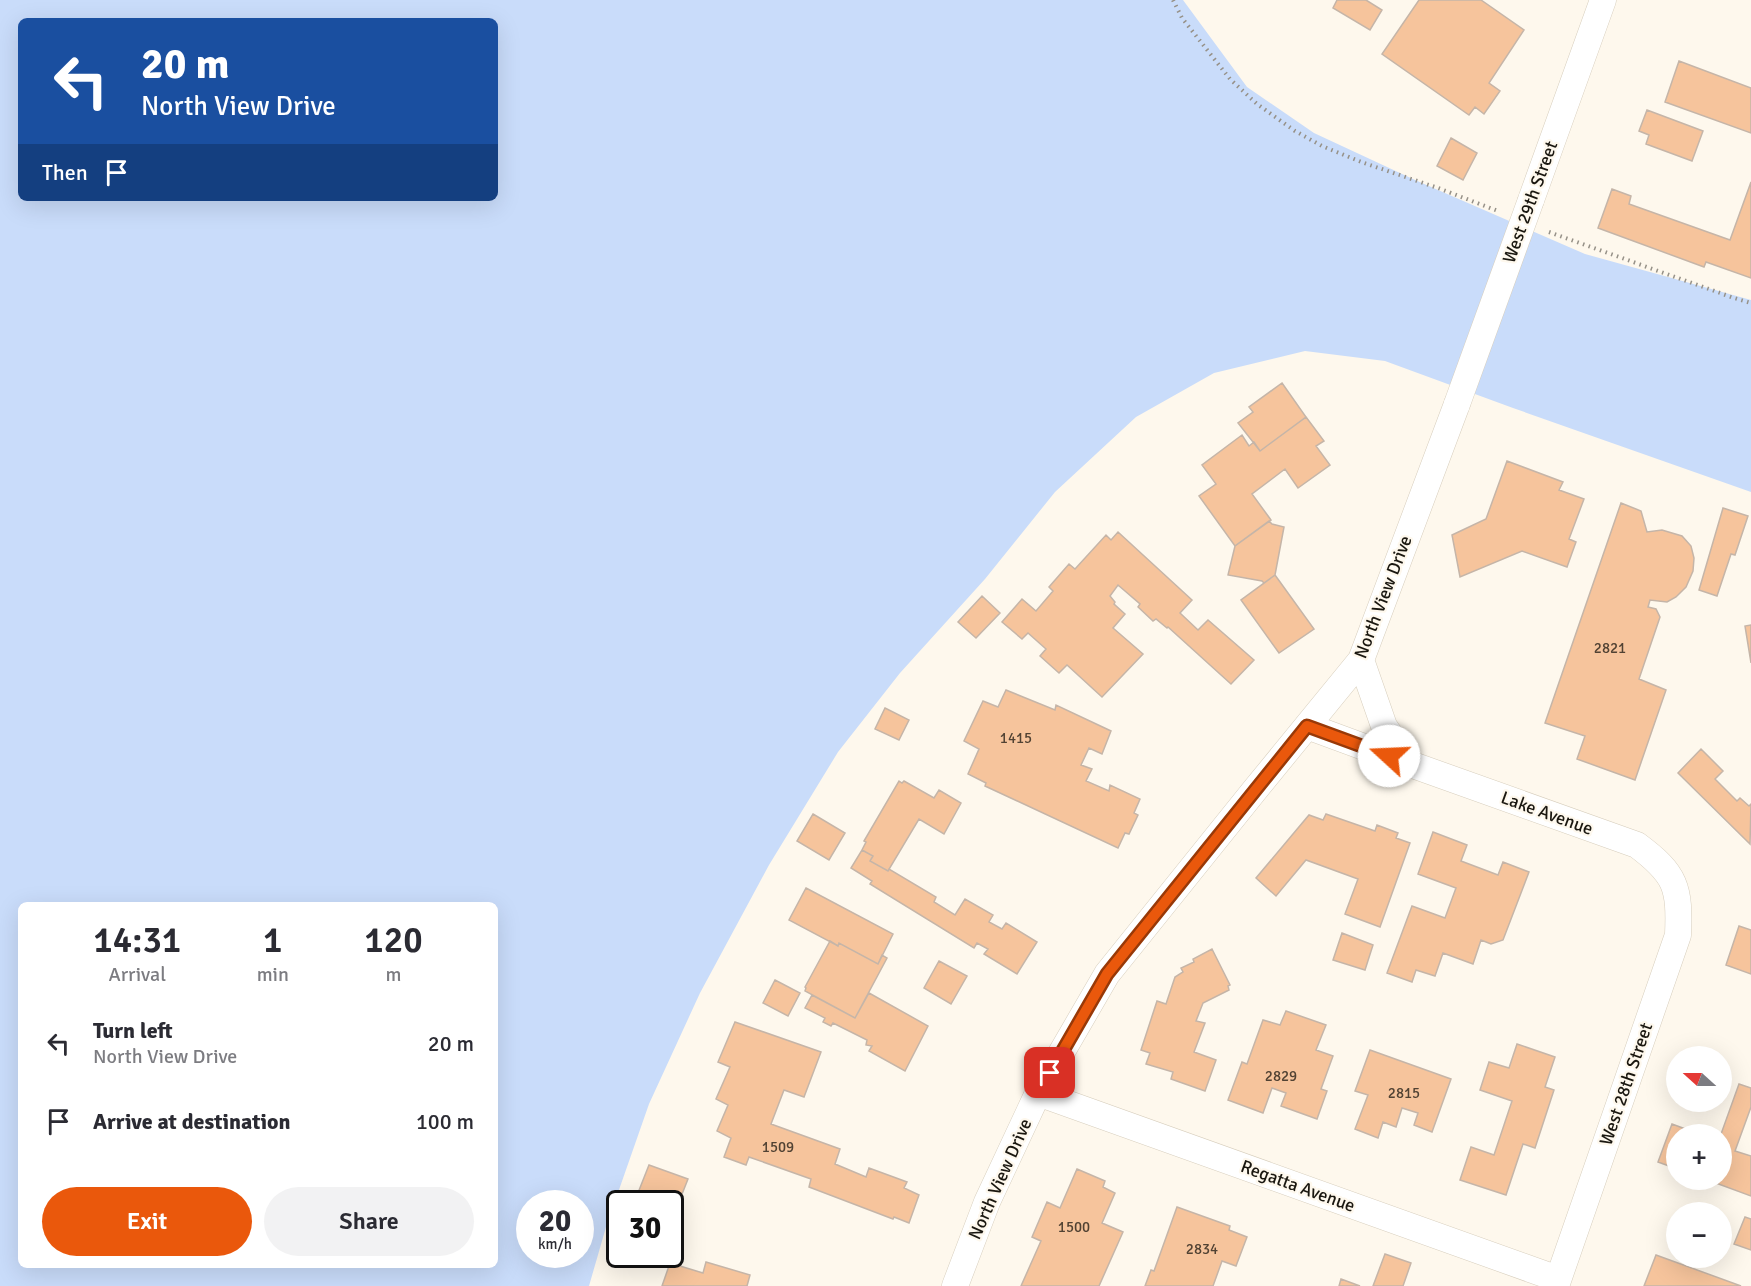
<!DOCTYPE html>
<html lang="en">
<head>
<meta charset="utf-8">
<style>
  body { margin:0; font-family:Signika,sans-serif; background:#f2f2f3; color:#2b2b33; height:100vh; display:flex; flex-direction:column; font-size:22px; white-space:nowrap }
  * { box-sizing:border-box; margin:0 }
  p { font-size:20px; color:#7c7c81 }
  .icon { flex:none; width:33px; height:33px; fill:none; stroke:currentColor; stroke-width:2; stroke-linecap:round; stroke-linejoin:round }
  .map { position:relative; flex:1; overflow:hidden }
  .drawer { position:absolute; left:18px; top:902px; width:480px; height:366px; display:flex; flex-direction:column; background:#fff; border-radius:9px; box-shadow:0 6px 24px #0002 }
  .drawer>* { flex:none }
  .hud { position:absolute; left:18px; top:18px; width:480px; height:183px; border-radius:9px; box-shadow:0 6px 24px #0002; background:#1a4fa0; color:#fff; overflow:hidden }
  .needle { width:39px; rotate:291deg }
  .fabs { position:absolute; left:1666px; top:1046px; display:grid; gap:12px }
  .fabs a { display:grid; place-items:center; width:66px; height:66px; border-radius:50%; background:#fff; box-shadow:0 6px 24px #0002; font-size:30px }
  .speed { position:absolute; left:516px; top:1190px; display:flex; gap:12px; font-size:30px; font-weight:700; text-align:center }
  .speed>* { display:grid; place-content:center; width:78px; height:78px; border-radius:50%; background:#fff; box-shadow:0 6px 24px #0002; line-height:1 }
  .speed small { font-size:15px; font-weight:400 }
  .speed .limit { border:3px solid #111; border-radius:9px; background:#fff; color:#111 }
  .pin { position:absolute; display:grid; place-items:center; width:51px; height:51px; color:#fff; margin:-26px; border-radius:12px; box-shadow:0 3px 9px #0006 }
  .me { position:absolute; width:66px; margin:-33px; rotate:290deg; stroke-linejoin:round; filter:drop-shadow(0 0 4px #0008) }
  .turn { display:flex; align-items:center; gap:21px; height:126px; padding:0 24px; font-size:27px }
  .turn .icon { width:78px; height:78px; stroke-width:2.5 }
  .turn b { display:block; font-size:42px; line-height:51px }
  .then { display:flex; align-items:center; height:57px; padding:0 24px; background:#0003; gap:12px; font-size:22px }
  .eta { display:flex; justify-content:space-evenly; align-items:center; height:102px; text-align:center }
  .eta b { font-size:36px; font-weight:600; line-height:42px }
  .primary-button { display:flex; gap:12px; margin-top:auto; padding:12px 24px }
  .primary-button a { flex:1; height:69px; border-radius:36px; background:#ea580c; color:#fff; font-size:24px; font-weight:600; line-height:69px; text-align:center }
  .primary-button a+a { background:#f2f2f3; color:#2b2b33 }
  ul { padding:0; list-style:none }
  li { display:flex; align-items:center; gap:18px; height:78px; padding:0 24px }
  li div { flex:1 }
  li b { display:block; font-size:22px }
  li em { font-style:normal }
  .map>svg:first-child { display:block }
  .water { fill:#c9dcfa; fill-rule:evenodd }
  .building { fill:#f6c49c; stroke:#c5b5a8; stroke-width:1.5 }
  .lines { fill:none; stroke-linecap:round; stroke-linejoin:round }
  .minor-casing { stroke:#d7cebd; stroke-width:27 }
  .path { stroke:#969188; stroke-width:4; stroke-dasharray:1.5 4.5; stroke-linecap:butt }
  .minor { stroke:#fff; stroke-width:26 }
  .minor-bridge-casing { stroke:#d7cebd; stroke-width:27; stroke-linecap:butt }
  .minor-bridge { stroke:#fff; stroke-width:26 }
  .route-casing { stroke:#983908; stroke-width:15 }
  .route { stroke:#ea580c; stroke-width:10 }
  .labels { text-anchor:middle; dominant-baseline:central; stroke-width:4.5; stroke-linejoin:round; paint-order:stroke }
  .number-label { font-size:15px; fill:#514233 }
  .street-label { font-size:18px; fill:#1a1710; stroke:#fef8ed }
</style>
</head>
<body>
<div class="map">
<svg width="1751" height="1286" viewBox="0 0 1751 1286">
  <rect width="100%" height="100%" fill="#fef8ed"/>
  <!-- water -->
  <path class="water" d="M0,0H1183L1247,87L1314,133L1415,180L1585,254L1751,300V492L1513,408L1385,361L1305,351L1214,373L1136,417L1055,492L985,579L900,673L838,752L769,865L700,993L649,1104L606,1227L589,1286H0ZM21,21H495V198H21ZM21,904H495V1264H21ZM530,1203H580V1254H530Z"/>
  <!-- building -->
  <path class="building" d="M1337,0H1366L1382,10L1370,30L1333,8Z
    M1419,0H1481L1524,30L1489,83L1500,91L1484,114L1475,107L1469,115L1382,54Z
    M1679,61L1751,88V133L1665,102Z
    M1647,110L1703,131L1692,161L1646,144L1649,135L1639,131Z
    M1451,138L1477,153L1463,180L1437,166Z
    M1751,182V278L1706,262L1704,267L1598,228L1612,189L1631,196L1629,204L1730,240Z
    M1282,383L1306,417L1260,451L1238,423L1253,412L1249,407Z
    M1306,417L1324,441L1316,446L1330,465L1298,488L1285,469L1252,494L1271,520L1235,546L1199,496L1216,484L1202,465L1242,435L1249,446L1254,442L1260,451Z
    M1507,461L1563,482L1559,490L1584,499L1569,539L1576,542L1567,567L1522,551L1460,577L1452,535L1486,519Z
    M1621,503L1641,511L1647,532L1662,530L1682,536L1691,546L1694,558L1693,571L1686,587L1676,597L1667,602L1650,600L1648,607L1656,609L1660,617L1639,679L1666,690L1635,780L1577,759L1585,736L1545,723Z
    M1723,508L1748,516L1735,555L1731,554L1717,596L1699,590Z
    M1269,521L1272,524L1284,527L1275,575L1264,583L1262,581L1228,575L1235,546Z
    M1118,532L1192,600L1180,613L1198,630L1208,620L1254,660L1231,684L1168,627L1167,628L1156,619L1153,621L1138,607L1140,604L1118,585L1110,596L1115,602L1114,604L1125,614L1113,628L1143,654L1102,697L1067,665L1059,673L1040,656L1046,649L1028,633L1022,639L1002,622L1022,599L1036,611L1053,591L1049,587L1069,564L1075,569L1106,535L1111,540Z
    M1275,575L1314,629L1279,653L1241,600Z
    M982,596L1000,613L976,638L958,622Z
    M1751,625V663L1745,626Z
    M1006,690L1055,710L1056,705L1111,731L1102,754L1089,748L1081,765L1092,769L1086,781L1109,791L1110,785L1140,799L1134,813L1138,815L1129,834L1125,833L1118,848L985,786L986,783L968,774L979,749L964,741L983,701L998,707Z
    M885,708L909,720L899,740L875,729Z
    M1701,749L1723,771L1715,779L1737,801L1740,798L1749,806L1751,804L1750,844L1678,773Z
    M899,781L902,783L904,781L934,798L939,790L961,803L944,834L919,819L888,871L870,861L873,856L862,850L866,842L864,841Z
    M813,814L845,833L829,860L797,841Z
    M1326,814L1375,831L1377,825L1398,833L1396,838L1410,843L1380,927L1345,914L1358,879L1306,860L1276,896L1256,878L1309,815L1323,820Z
    M1433,832L1467,845L1461,861L1498,875L1503,862L1529,872L1503,940L1491,944L1481,940L1473,964L1443,953L1435,976L1416,970L1412,982L1387,973L1412,906L1445,918L1456,888L1418,874Z
    M862,850L873,856L870,861L888,871L889,869L936,897L934,902L955,915L965,899L993,915L989,922L1002,929L1006,923L1037,942L1017,974L984,954L988,949L977,943L974,948L870,884L872,881L851,868Z
    M806,888L893,934L878,964L839,943L838,946L789,920Z
    M1739,926L1751,930V974L1726,965Z
    M1342,933L1373,945L1365,970L1333,960Z
    M830,941L838,946L839,943L878,964L882,955L887,958L855,1018L805,991L806,988L805,987Z
    M1212,949L1230,985L1228,986L1229,990L1203,1003L1196,1021L1205,1023L1194,1052L1216,1060L1205,1091L1171,1079L1173,1072L1146,1064L1150,1053L1141,1050L1157,1001L1166,1004L1175,977L1183,972L1181,968L1194,962L1193,959Z
    M939,961L967,976L951,1004L924,988Z
    M775,980L800,993L788,1016L763,1003Z
    M869,993L928,1026L905,1071L869,1051L872,1046L866,1045L867,1040L833,1023L831,1026L823,1022L825,1018L805,1008L812,995L855,1018Z
    M1286,1011L1326,1025L1316,1050L1333,1056L1321,1089L1327,1091L1317,1119L1281,1106L1286,1093L1272,1088L1263,1113L1228,1100L1242,1062L1247,1064L1263,1020L1280,1025Z
    M735,1022L821,1052L804,1097L784,1090L771,1124L840,1149L835,1164L866,1177L869,1168L907,1182L904,1188L919,1195L909,1223L894,1217L893,1219L809,1187L811,1179L749,1157L746,1165L724,1157L731,1138L717,1131L728,1105L716,1099L730,1067L718,1062Z
    M1517,1044L1555,1057L1545,1087L1554,1090L1535,1148L1523,1144L1506,1195L1460,1180L1471,1147L1494,1155L1512,1101L1480,1090L1489,1062L1509,1068Z
    M1370,1050L1451,1079L1432,1132L1414,1125L1418,1113L1402,1108L1396,1127L1383,1122L1378,1138L1355,1129L1368,1095L1355,1091Z
    M1739,1084L1751,1088V1107L1735,1151L1751,1156V1196L1705,1179H1722L1721,1134Z
    M1672,1124L1699,1134H1677V1169L1658,1162Z
    M649,1165L688,1179L671,1222L670,1203H634Z
    M1077,1169L1105,1181L1103,1187L1115,1193L1102,1223L1123,1232L1099,1286H1021L1041,1241L1032,1237L1047,1202L1060,1208Z
    M1177,1207L1230,1226L1229,1230L1247,1237L1236,1266L1222,1261L1213,1286H1145L1151,1270L1154,1271Z
    M1745,1217L1751,1219V1250L1734,1244Z
    M1385,1254L1411,1263L1403,1286H1373Z
    M1656,1255L1741,1286H1644Z
    M706,1262L750,1275L747,1286H662L670,1263L703,1273Z
    M1341,1279L1360,1286H1339Z"/>
  <g class="lines">
    <defs>
      <path id="minor" d="M1531,200L1603,0
        M1361,660L1384,726L1410,764L1637,845C1676,874 1680,887 1678,935L1556,1286
        M1307,726L1410,764
        M1038,1093L1558,1279
        M955,1286L987,1202L1038,1093L1107,974L1254,791L1361,660L1457,404"/>
    </defs>
    <!-- minor casing -->
    <use href="#minor" class="minor-casing"/>
    <!-- path -->
    <path class="path" d="M1173,0L1182,18L1230,79L1257,104L1295,131L1322,146L1364,163L1438,188L1498,211
      M1549,232L1734,298L1751,303"/>
    <!-- minor -->
    <use href="#minor" class="minor"/>
    <defs>
      <path id="minor-bridge" d="M1457,404L1531,200"/>
    </defs>
    <!-- minor-bridge casing -->
    <use href="#minor-bridge" class="minor-bridge-casing"/>
    <!-- minor-bridge -->
    <use href="#minor-bridge" class="minor-bridge"/>
  </g>
  <g class="lines">
    <defs>
      <path id="route" d="M1050,1073L1107,974L1307,726L1389,756"/>
    </defs>
    <!-- route casing -->
    <use href="#route" class="route-casing"/>
    <!-- route -->
    <use href="#route" class="route"/>
  </g>
  <g class="labels">
    <!-- number labels -->
    <g class="number-label">
      <text x="1610" y="648">2821</text>
      <text x="1016" y="738">1415</text>
      <text x="1281" y="1076">2829</text>
      <text x="1404" y="1093">2815</text>
      <text x="778" y="1147">1509</text>
      <text x="1074" y="1227">1500</text>
      <text x="1202" y="1249">2834</text>
    </g>
    <!-- street labels -->
    <g class="street-label">
      <text transform="translate(1530 202) rotate(-70)">West 29th Street</text>
      <text transform="translate(1383 597) rotate(-69)">North View Drive</text>
      <text transform="translate(1547 813) rotate(20)">Lake Avenue</text>
      <text transform="translate(1626 1084) rotate(-71)">West 28th Street</text>
      <text transform="translate(1000 1179) rotate(-66)">North View Drive</text>
      <text transform="translate(1298 1186) rotate(20)">Regatta Avenue</text>
    </g>
  </g>
</svg>
<div class="fabs">
<a><svg class="needle" viewBox="-14 -14 28 28"><path d="M0-13l5 13h-10z" fill="#e53935"/><path d="M0 13l5-13h-10z" fill="#7c7c81"/></svg></a>
<a>+</a>
<a>−</a>
</div>
<div class="speed"><div>20<small>km/h</small></div><div class="limit">30</div></div>
<div class="pin" style="left:1050px;top:1073px;background:#d93025"><svg class="icon" aria-label="arrive" viewBox="0 0 24 24"><path d="M6 21V4h12l-3 4 3 4H6"/></svg></div>
<svg class="me" style="left:1389px;top:756px" viewBox="-20 -20 40 40"><circle r="19" fill="#fff"/><path d="M0-13L10 11 0 6-10 11z" fill="#ea580c"/></svg>
<div class="hud">
<div class="turn"><svg class="icon" aria-label="left" viewBox="0 0 24 24"><path d="M17 20v-9H6M10 6l-5 5 5 5"/></svg><div><b>20 m</b>North View Drive</div></div>
<div class="then">Then<svg class="icon" aria-label="arrive" viewBox="0 0 24 24"><path d="M6 21V4h12l-3 4 3 4H6"/></svg></div>
</div>
<section class="drawer">
<div class="eta">
<div><b>14:31</b><p>Arrival</p></div>
<div><b>1</b><p>min</p></div>
<div><b>120</b><p>m</p></div>
</div>
<ul>
<li><svg class="icon" aria-label="left" viewBox="0 0 24 24"><path d="M17 20v-9H6M10 6l-5 5 5 5"/></svg><div><b>Turn left</b><p>North View Drive</p></div><em>20 m</em></li>
<li><svg class="icon" aria-label="arrive" viewBox="0 0 24 24"><path d="M6 21V4h12l-3 4 3 4H6"/></svg><div><b>Arrive at destination</b></div><em>100 m</em></li>
</ul>
<div class="primary-button"><a>Exit</a><a>Share</a></div>
</section>
</div>
</body>
</html>
